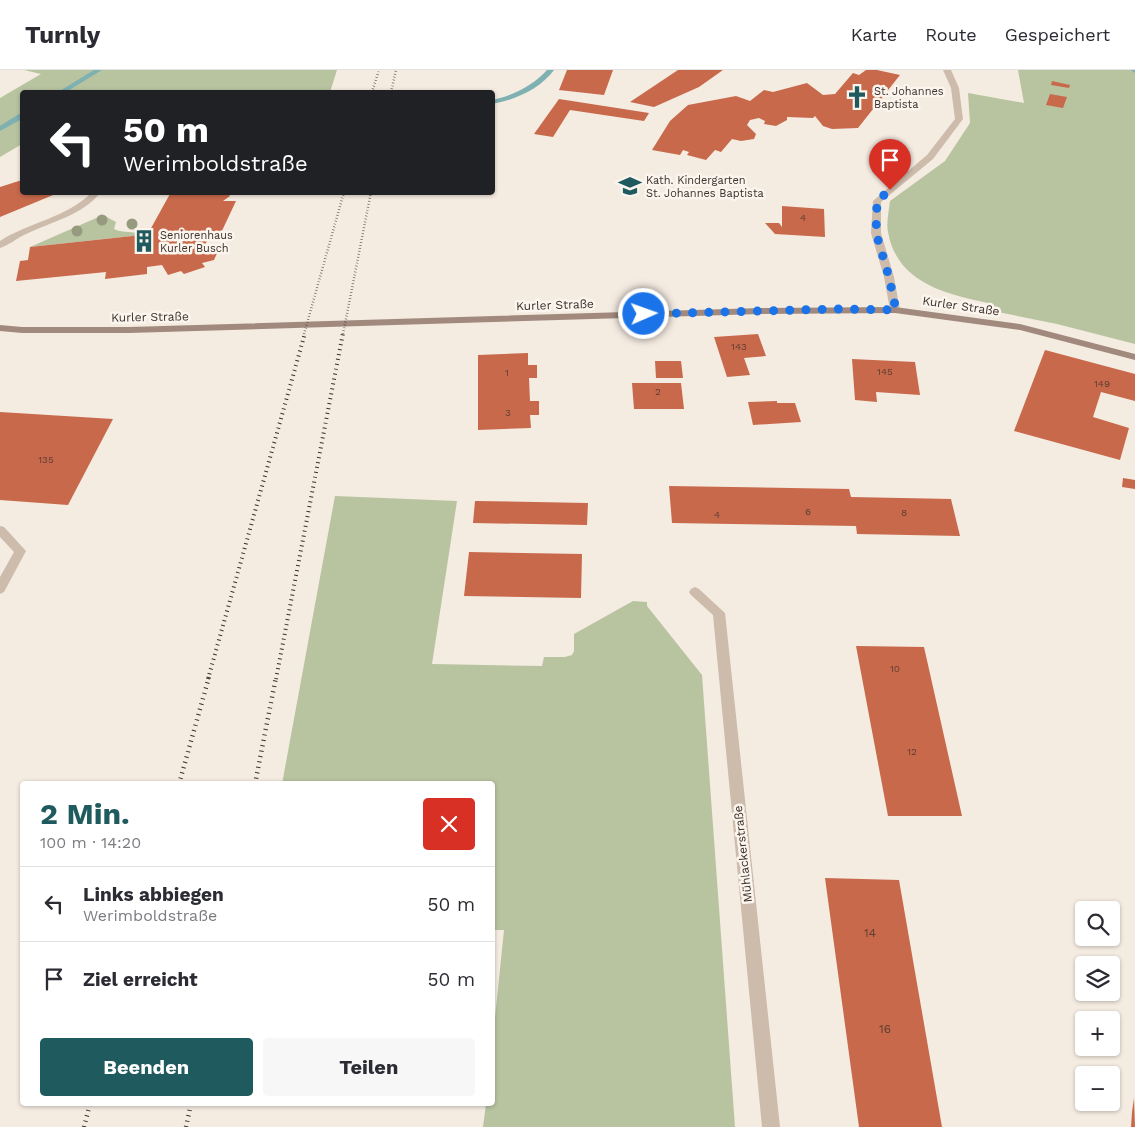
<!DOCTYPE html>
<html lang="de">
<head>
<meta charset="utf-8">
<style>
  body { margin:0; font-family:"Work Sans",sans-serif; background:#f7f7f7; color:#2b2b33; height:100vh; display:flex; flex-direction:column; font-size:19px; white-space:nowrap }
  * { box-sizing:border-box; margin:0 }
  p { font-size:16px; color:#7c7c81 }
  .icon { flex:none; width:28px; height:28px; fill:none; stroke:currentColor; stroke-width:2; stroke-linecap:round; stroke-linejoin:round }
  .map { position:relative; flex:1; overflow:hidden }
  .details { position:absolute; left:20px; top:711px; width:475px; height:325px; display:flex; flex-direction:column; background:#fff; border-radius:5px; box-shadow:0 1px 4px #0004 }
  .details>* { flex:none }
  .banner { position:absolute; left:20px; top:20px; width:475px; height:105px; border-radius:5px; box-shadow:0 1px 4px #0004; background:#202124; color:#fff; overflow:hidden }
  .buttons { position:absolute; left:1075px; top:831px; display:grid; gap:10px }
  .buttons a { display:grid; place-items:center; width:45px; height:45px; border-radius:5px; background:#fff; box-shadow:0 1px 4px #0004; font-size:25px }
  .pin { position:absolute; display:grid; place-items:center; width:42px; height:42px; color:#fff; margin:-51px -21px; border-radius:50% 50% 50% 0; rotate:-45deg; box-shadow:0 0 5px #0007 }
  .pin .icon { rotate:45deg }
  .me { position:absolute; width:55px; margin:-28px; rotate:88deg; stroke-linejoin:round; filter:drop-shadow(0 0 4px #0008) }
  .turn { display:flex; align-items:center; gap:18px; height:105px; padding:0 20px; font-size:22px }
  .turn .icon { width:65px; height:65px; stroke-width:2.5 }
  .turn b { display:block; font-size:35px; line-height:42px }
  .round { display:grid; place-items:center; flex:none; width:52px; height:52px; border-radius:5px; background:#f7f7f7 }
  .headline { display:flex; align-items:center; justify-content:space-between; height:85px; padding:0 20px }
  h1 { font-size:30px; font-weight:700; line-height:38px; color:#1f5a5e }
  .primary-button { display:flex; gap:10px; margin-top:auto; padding:10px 20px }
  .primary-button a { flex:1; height:58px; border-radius:5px; background:#1f5a5e; color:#fff; font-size:20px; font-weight:700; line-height:58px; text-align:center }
  .primary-button a+a { background:#f7f7f7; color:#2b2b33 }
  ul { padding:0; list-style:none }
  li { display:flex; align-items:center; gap:15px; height:75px; padding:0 20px; border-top:1px solid #e1e1e2 }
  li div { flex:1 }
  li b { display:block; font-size:19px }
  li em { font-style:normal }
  header { display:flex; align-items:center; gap:30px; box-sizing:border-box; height:70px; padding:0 25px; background:#fff; border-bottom:1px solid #e1e1e2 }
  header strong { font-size:24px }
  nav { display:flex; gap:28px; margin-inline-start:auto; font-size:18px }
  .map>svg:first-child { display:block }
  .green { fill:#b8c4a0 }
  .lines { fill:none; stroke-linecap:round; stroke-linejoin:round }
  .stream { fill:#7fb0b2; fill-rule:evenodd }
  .building { fill:#c8694b }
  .lane { fill:#cdbbac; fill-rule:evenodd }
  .street { fill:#cdbbac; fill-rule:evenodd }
  .secondary { fill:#a18a7d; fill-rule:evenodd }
  .rail-far2 { stroke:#3b302b; stroke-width:2.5; stroke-dasharray:0.5 2.5; stroke-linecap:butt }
  .rail-far1 { stroke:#3b302b; stroke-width:4; stroke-dasharray:1 4; stroke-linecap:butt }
  .rail { stroke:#3b302b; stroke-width:4.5; stroke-dasharray:1 4.5; stroke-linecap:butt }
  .tree { fill:#969b7f }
  .route { stroke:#1a73e8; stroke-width:9; stroke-dasharray:0 16.2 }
  .labels { text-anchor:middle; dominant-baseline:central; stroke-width:5; stroke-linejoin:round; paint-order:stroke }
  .number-label { font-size:10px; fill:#5e3e33 }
  .far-poi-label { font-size:11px; fill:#3b302b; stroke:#fbf5ee; text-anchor:start }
  .street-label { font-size:12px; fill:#3b302b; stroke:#fbf5ee }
  .near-number-label { font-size:12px; fill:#5e3e33 }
</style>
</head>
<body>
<header>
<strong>Turnly</strong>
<nav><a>Karte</a><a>Route</a><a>Gespeichert</a></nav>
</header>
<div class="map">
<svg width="1135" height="1057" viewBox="0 0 1135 1057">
  <rect width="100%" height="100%" fill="#f4ebe1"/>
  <!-- green -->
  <path class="green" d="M24,0H337L330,22H22V74L0,87V28L41,4Z
    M1018,0H1135V274L1057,254L988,240V233C946,224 897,213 888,162C886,153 889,141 890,131L945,91L970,53L968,23L1024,33Z
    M103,145L116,152L114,159C124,164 133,160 142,165L30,177Z
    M335,426L457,431L432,594L542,596L544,587H565L572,585L574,581V564L633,531L647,532V536L702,605L735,1057H483L486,1034H492L493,967L504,860H493L492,714H282Z"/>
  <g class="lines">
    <!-- stream -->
    <path class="stream" d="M94,0H102L66,22H58Z
      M547,0H554C540,19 515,30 492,34V30C512,26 534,15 547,0Z
      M1131,0H1135V3Z
      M19,44H22V49L0,61V56Z"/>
  </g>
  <!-- building -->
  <path class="building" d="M567,0H613L604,25L559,20Z
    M678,0H723L699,17L654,37L630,32Z
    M866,0H877L900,5L858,58L832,59L823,56L815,46L813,48L787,47V50L776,56L764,54L765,51L759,48L750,50L747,55L756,64L754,69L741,71L732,69L721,82L715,80L706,90L687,85L689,82L683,80L680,85L652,80L670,51L688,35L736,26L750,31L764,20L773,22L807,13L823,25L835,24L853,3L859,5Z
    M1052,11L1070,15L1069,18L1051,15Z
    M1050,24L1067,27L1063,38L1046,35Z
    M559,29L649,43L644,51L570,40L553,67L534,64Z
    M22,110V122L58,123L0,147V117Z
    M171,122H227L230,126L223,131H236L220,165H210L204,177L218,181L214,190L202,193L205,197L184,204L181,201L168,205L162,195L147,197V204L105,209L106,202L16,211L20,191L28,190L30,177L142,165L150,160Z
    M782,136L824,139L825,167L775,164L765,153H779L782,157Z
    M758,264L766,286L744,288L750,305L727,307L714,267Z
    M1045,280L1135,304V331L1101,322L1093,347L1129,358L1120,390L1014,361Z
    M528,283V295H537V308H529L530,331H539V345H530L531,358L478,360V285Z
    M852,289L915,292L920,325L876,322L877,332L855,330Z
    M655,291H681L683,308H656Z
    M632,313H681L684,339H634Z
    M777,331V333H795L801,352L753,355L748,332Z
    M0,342L113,349L68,435L0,430Z
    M1123,408L1135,410V419L1122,417Z
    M669,416L849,419L851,427L951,429L960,466L857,464L856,456L672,453Z
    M475,431L588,433L587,455L473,453Z
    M469,482L582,484L581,528L464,526Z
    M856,576L924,577L962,746H888Z
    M825,808L899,810L942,1057H859Z
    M1134,1028L1135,1057H1131L1132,1042Z"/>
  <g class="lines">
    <!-- lane -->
    <path class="lane" d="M92,122H101C82,146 50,152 24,165C16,169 9,175 0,178V171C29,152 67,148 92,122Z
      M0,456L4,457L26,481L4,522L0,524V507L14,482L0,467Z"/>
    <!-- street -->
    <path class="street" d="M943,0H951L959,18L963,49L933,89L881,132V163L894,207L900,240L895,243L890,240L884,207L871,163L873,131L927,85L955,49L951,18Z
      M695,517L699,519L725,543L780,1057H762L713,545L691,525L689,522L691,519Z"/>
    <!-- secondary -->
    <path class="secondary" d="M895,237L1020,254L1135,284V290L1020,260L895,243L761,244L129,263H22L0,261V255L22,257H129L761,238Z"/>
    <!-- rail-far2 -->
    <path class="rail-far2" d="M372,22L379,0
      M391,22L396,0
      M304,264L344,122
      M343,264L371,122"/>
    <!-- rail-far1 -->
    <path class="rail-far1" d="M208,609L305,263
      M276,609L343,263"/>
    <!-- rail -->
    <path class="rail" d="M179,714L209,607
      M255,714L276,607
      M84,1057L90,1034
      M186,1057L191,1034"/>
  </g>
  <!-- trees -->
  <g class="tree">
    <circle cx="102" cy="150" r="5.5"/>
    <circle cx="132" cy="154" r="5.5"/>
    <circle cx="77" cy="161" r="5.5"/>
  </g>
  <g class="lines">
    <!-- route -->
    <path class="route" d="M644,244L837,239L896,240L889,207L876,163L877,131L890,120"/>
  </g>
  <!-- icons -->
  <defs>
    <symbol id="church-bare" viewBox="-9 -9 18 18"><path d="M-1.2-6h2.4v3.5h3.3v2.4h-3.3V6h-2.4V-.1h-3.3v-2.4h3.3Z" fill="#1f5a5e" stroke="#fbf5ee" stroke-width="2.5" paint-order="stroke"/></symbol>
    <symbol id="school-bare" viewBox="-9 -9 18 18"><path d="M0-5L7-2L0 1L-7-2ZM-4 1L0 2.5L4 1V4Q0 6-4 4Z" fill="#1f5a5e" stroke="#fbf5ee" stroke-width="2.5" paint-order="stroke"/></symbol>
    <symbol id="building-bare" viewBox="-9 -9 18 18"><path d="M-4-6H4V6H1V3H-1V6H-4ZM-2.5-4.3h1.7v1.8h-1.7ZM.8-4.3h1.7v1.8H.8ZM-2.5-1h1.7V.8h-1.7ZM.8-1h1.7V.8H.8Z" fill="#1f5a5e" stroke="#fbf5ee" stroke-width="2.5" paint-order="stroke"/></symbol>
  </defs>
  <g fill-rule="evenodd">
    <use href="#church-bare" x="841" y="11" width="32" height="32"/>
    <use href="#school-bare" x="614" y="100" width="32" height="32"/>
    <use href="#building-bare" x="128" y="155" width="32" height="32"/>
  </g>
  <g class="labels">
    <!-- number labels -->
    <g class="number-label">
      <text x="803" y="147">4</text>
      <text x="739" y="276">143</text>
      <text x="885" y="301">145</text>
      <text x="507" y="302">1</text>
      <text x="1102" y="313">149</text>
      <text x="658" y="321">2</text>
      <text x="508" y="342">3</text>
      <text x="46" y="389">135</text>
      <text x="808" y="441">6</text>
      <text x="904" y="442">8</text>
      <text x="717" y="444">4</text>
      <text x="895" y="598">10</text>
      <text x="912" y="681">12</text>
    </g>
    <!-- far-poi labels -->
    <g class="far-poi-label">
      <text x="874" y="21">St. Johannes<tspan x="874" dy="13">Baptista</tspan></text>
      <text x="646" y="110">Kath. Kindergarten<tspan x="646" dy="13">St. Johannes Baptista</tspan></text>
      <text x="160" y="165">Seniorenhaus<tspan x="160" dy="13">Kurler Busch</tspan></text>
    </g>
    <!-- street labels -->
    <g class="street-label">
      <text transform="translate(555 235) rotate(-2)">Kurler Straße</text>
      <text transform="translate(961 236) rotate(8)">Kurler Straße</text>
      <text transform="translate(150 247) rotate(-1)">Kurler Straße</text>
      <text transform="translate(743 784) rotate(-96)">Mühlackerstraße</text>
    </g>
    <!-- near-number labels -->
    <g class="near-number-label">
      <text x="870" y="863">14</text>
      <text x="885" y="959">16</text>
    </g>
  </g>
</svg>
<div class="buttons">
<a><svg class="icon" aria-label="search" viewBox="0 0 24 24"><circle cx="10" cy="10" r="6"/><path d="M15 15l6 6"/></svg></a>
<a><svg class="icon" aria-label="layers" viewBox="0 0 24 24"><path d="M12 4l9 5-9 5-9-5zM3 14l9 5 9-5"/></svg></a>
<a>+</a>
<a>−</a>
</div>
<div class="pin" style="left:890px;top:120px;background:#d93025"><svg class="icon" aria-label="arrive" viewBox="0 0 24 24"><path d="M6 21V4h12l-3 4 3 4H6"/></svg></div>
<svg class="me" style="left:644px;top:244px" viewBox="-20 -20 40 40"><circle r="17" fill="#1a73e8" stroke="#fff" stroke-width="3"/><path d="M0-11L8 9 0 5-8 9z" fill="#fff"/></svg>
<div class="banner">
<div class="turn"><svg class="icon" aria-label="left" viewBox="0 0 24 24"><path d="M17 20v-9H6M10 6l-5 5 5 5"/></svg><div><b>50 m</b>Werimboldstraße</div></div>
</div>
<section class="details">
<div class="headline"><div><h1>2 Min.</h1><p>100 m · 14:20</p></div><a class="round" style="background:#d93025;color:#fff"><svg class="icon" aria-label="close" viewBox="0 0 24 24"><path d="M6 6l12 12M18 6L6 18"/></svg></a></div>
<ul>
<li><svg class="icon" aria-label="left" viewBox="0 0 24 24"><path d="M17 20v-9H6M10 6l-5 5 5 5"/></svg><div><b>Links abbiegen</b><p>Werimboldstraße</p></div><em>50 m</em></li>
<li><svg class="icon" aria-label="arrive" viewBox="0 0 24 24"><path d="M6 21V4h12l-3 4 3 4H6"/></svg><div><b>Ziel erreicht</b></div><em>50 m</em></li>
</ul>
<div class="primary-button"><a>Beenden</a><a>Teilen</a></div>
</section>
</div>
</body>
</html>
